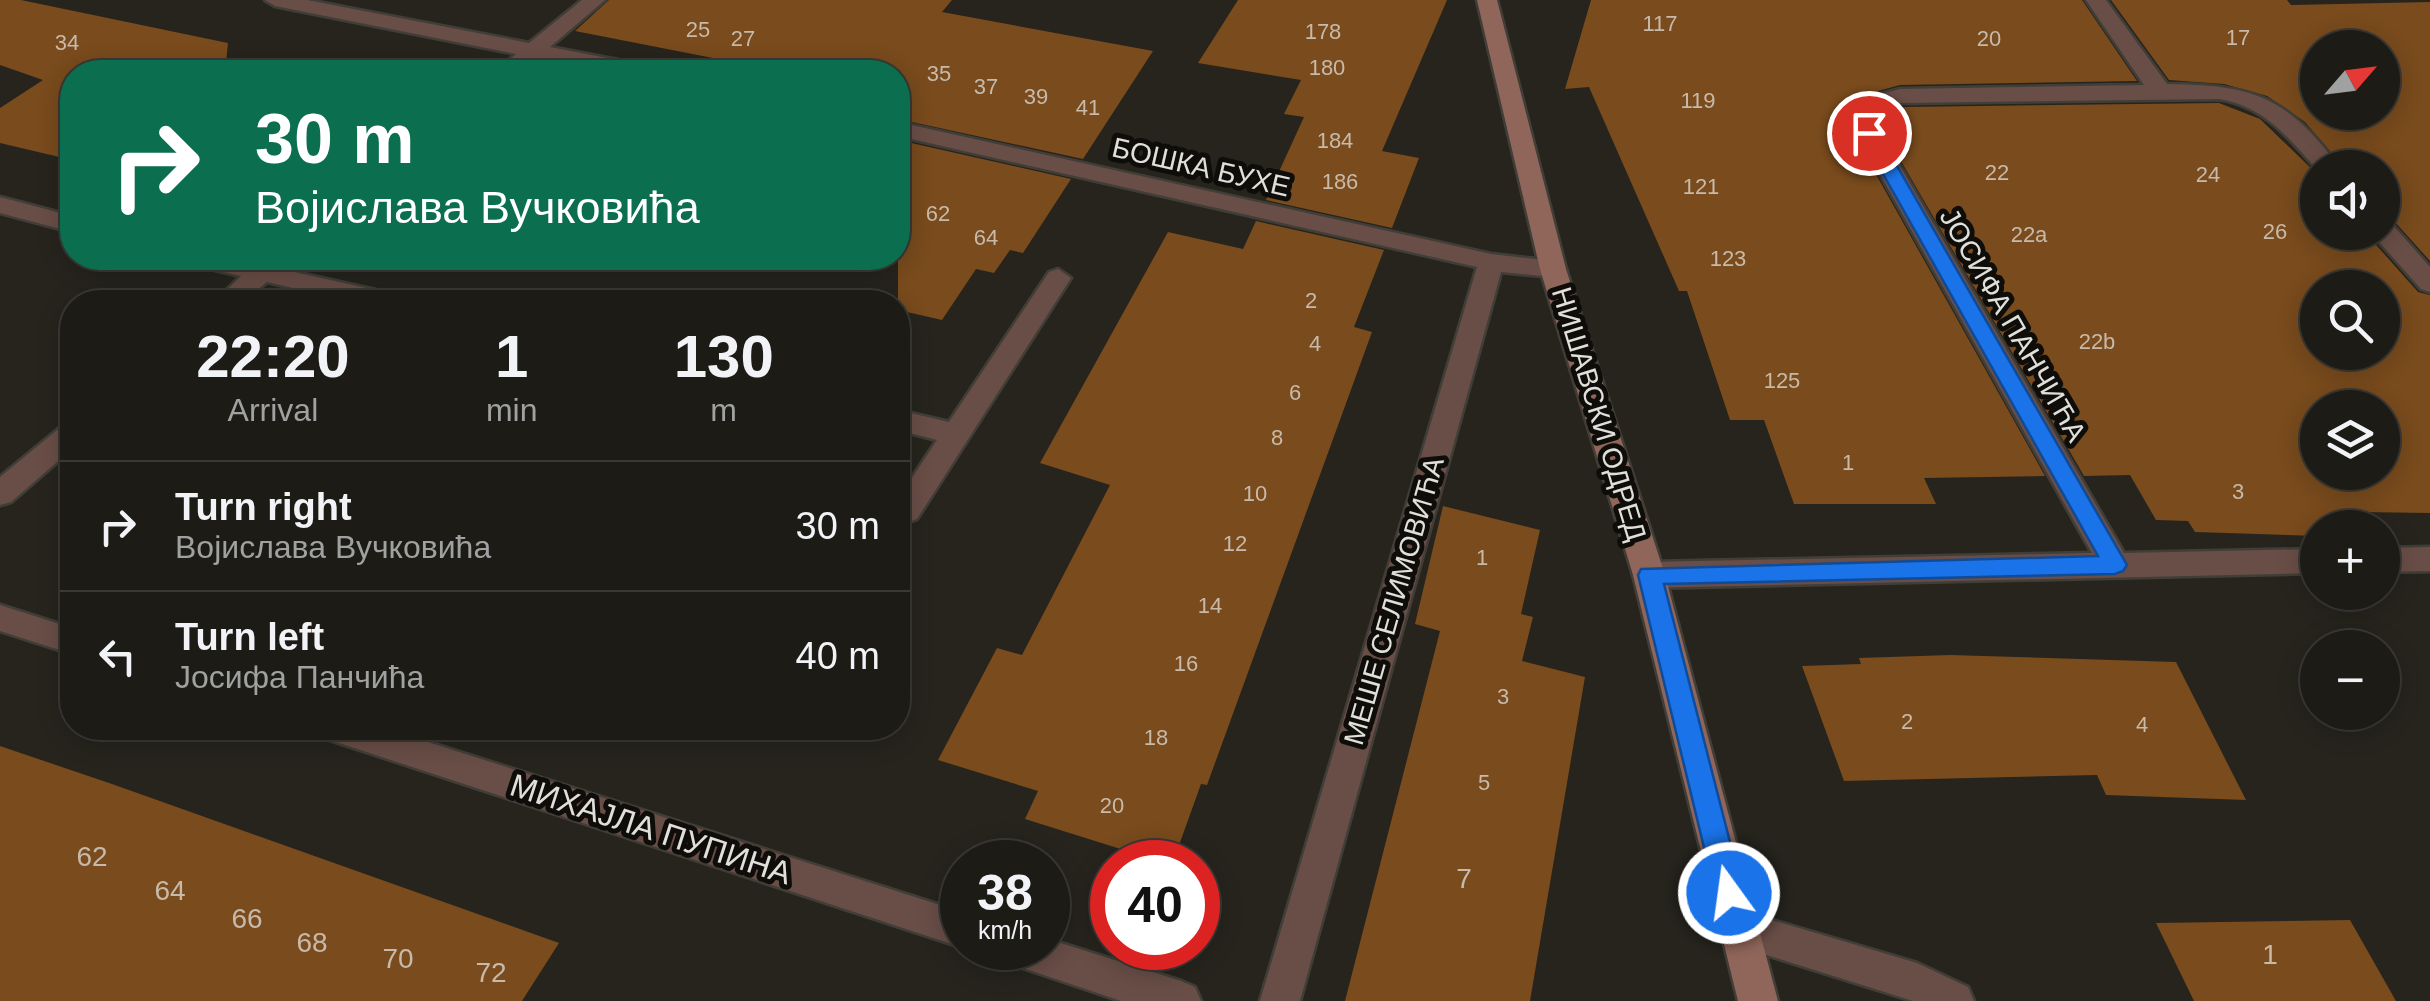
<!DOCTYPE html>
<html lang="en">
<head>
<meta charset="utf-8">
<style>
  body { margin:0; font-family:Helvetica,sans-serif; background:#25241f; color:#f1f3f6; height:100vh; display:flex; flex-direction:column; font-size:38px; white-space:nowrap }
  * { box-sizing:border-box; margin:0 }
  p { font-size:32px; color:#a0a1a1 }
  .icon { flex:none; width:55px; height:55px; fill:none; stroke:currentColor; stroke-width:2; stroke-linecap:round; stroke-linejoin:round }
  .map { position:relative; flex:1; overflow:hidden }
  .sheet { position:absolute; left:60px; top:290px; width:850px; height:450px; display:flex; flex-direction:column; background:#1c1b16; border-radius:40px; box-shadow:0 5px 25px #0003,0 0 0 2px #3a3935 }
  .sheet>* { flex:none }
  .guide { position:absolute; left:60px; top:60px; width:850px; height:210px; border-radius:40px; box-shadow:0 5px 25px #0003,0 0 0 2px #3a3935; background:#0b6e4f; color:#fff; overflow:hidden }
  .needle { width:65px; rotate:62deg }
  .tools { position:absolute; left:2300px; top:30px; display:grid; gap:20px }
  .tools a { display:grid; place-items:center; width:100px; height:100px; border-radius:50%; background:#1c1b16; box-shadow:0 5px 25px #0003,0 0 0 2px #3a3935; font-size:50px }
  .speed { position:absolute; left:940px; top:840px; display:flex; gap:20px; font-size:50px; font-weight:700; text-align:center }
  .speed>* { display:grid; place-content:center; width:130px; height:130px; border-radius:50%; background:#1c1b16; box-shadow:0 5px 25px #0003,0 0 0 2px #3a3935; line-height:1 }
  .speed small { font-size:25px; font-weight:400 }
  .speed .limit { border:15px solid #d22; background:#fff; color:#111 }
  .pin { position:absolute; display:grid; place-items:center; width:85px; height:85px; color:#fff; margin:-42px; border:5px solid #fff; border-radius:50%; box-shadow:0 2px 10px #0007 }
  .me { position:absolute; width:110px; margin:-55px; rotate:346deg; stroke-linejoin:round; filter:drop-shadow(0 0 8px #0008) }
  .turn { display:flex; align-items:center; gap:35px; height:210px; padding:0 30px; font-size:45px }
  .turn .icon { width:130px; height:130px; stroke-width:2.5 }
  .turn b { display:block; font-size:70px; line-height:85px }
  .eta { display:flex; justify-content:space-evenly; align-items:center; height:170px; text-align:center }
  .eta b { font-size:60px; font-weight:700; line-height:70px }
  ul { padding:0; list-style:none }
  li { display:flex; align-items:center; gap:30px; height:130px; padding:0 30px; border-top:2px solid #3a3935 }
  li div { flex:1 }
  li b { display:block; font-size:38px }
  li em { font-style:normal }
  .map>svg:first-child { display:block }
  .building { fill:#794b1d; fill-rule:evenodd }
  .lines { fill:none; stroke-linecap:round; stroke-linejoin:round }
  .street-casing { stroke:#403e37; stroke-width:5 }
  .secondary-casing { stroke:#403e37; stroke-width:5 }
  .street { fill:#694e47; fill-rule:evenodd }
  .secondary { fill:#90665a; fill-rule:evenodd }
  .route { fill:#1a73e8; stroke:#114b97; stroke-width:2.5 }
  .labels { text-anchor:middle; dominant-baseline:central; stroke-width:10; stroke-linejoin:round; paint-order:stroke }
  .number-label { font-size:22px; fill:#c7baab }
  .street-label { font-size:28px; fill:#e1dfda; stroke:#0e0d0a }
  .near-number-label { font-size:28px; fill:#c7baab }
  .near-street-label { font-size:32px; fill:#e1dfda; stroke:#0e0d0a }
</style>
</head>
<body>
<div class="map">
<svg width="2430" height="1001" viewBox="0 0 2430 1001">
  <rect width="100%" height="100%" fill="#26241d"/>
  <!-- building -->
  <path class="building" d="M0,0H21L228,43L225,72H72V160L0,143V108L43,80L0,65Z
    M609,0H952L942,12L1153,51L1083,159L898,119V72H784L575,31Z
    M1238,0H1447L1382,151L1419,158L1392,228L1266,200L1304,117L1284,114L1301,80L1198,63Z
    M1591,0H2082L2137,81L1900,85L1867,94L1849,115L1854,135L2045,476L1924,478L1936,504H1794L1764,420H1730L1687,291H1679L1589,87L1565,89Z
    M2111,0H2287L2291,5L2430,2V261L2394,221L2382,217V168H2344L2305,122L2267,96L2224,84L2169,80ZM2318,48H2382V112H2318Z
    M2219,103L2260,119L2318,175V232H2370V238L2418,292L2430,295V513L2360,512L2370,528H2318V536L2195,532L2188,521L2156,520L2130,475L2084,476L1884,132L1880,117L1902,107ZM2318,288H2382V352H2318ZM2318,408H2382V472H2318Z
    M898,140L1071,179L1023,253L1010,250L994,273L976,269L942,320L898,310Z
    M1256,221L1384,250L1354,327L1372,332L1207,785L1201,784L1173,862H1162L1025,819L1038,791L938,760L997,648L1022,655L1110,485L1040,463L1168,232L1243,249Z
    M1443,506L1540,530L1521,614L1533,617L1522,661L1585,677L1530,1001H1345L1440,631L1415,624Z
    M1950,655L2176,662L2246,800L2106,795L2097,775L1844,781L1802,666L1861,664L1859,658Z
    M0,746L112,784L559,943L522,1001H0Z
    M2350,920L2396,1001H2194L2156,923Z"/>
  <g class="lines">
    <defs>
      <path id="street" d="M265,0H307L529,43L582,0H605L550,47L644,65L655,72H613L538,58L520,72H496L516,54L275,6Z
        M2086,0H2106L2167,84C2253,85 2287,96 2340,168H2318V171C2289,138 2264,106 2219,99L1901,103L1886,107L1876,116L1881,133L2124,553L2318,549V573L1649,588L1638,584L1633,575L1638,566L1649,562L2092,553L1857,133L1853,114L1870,97L1900,89L2144,85Z
        M898,122L1491,254L1553,261L1566,269L1553,277L1501,272L1300,1001H1260L1477,267L898,136Z
        M0,197L72,216V232L0,213Z
        M2382,221L2391,223L2430,267V292L2421,289L2373,235L2382,232Z
        M185,258H232L257,263L270,258L279,260L281,269L389,293L398,296L402,302H353L267,282L243,302H214L241,276L189,264Z
        M1058,269L1071,278L917,519L906,523L898,520V499L937,440L898,430V410L949,422L1049,272Z
        M72,422V449L11,502L0,505V477L62,426Z
        M2430,547V571L2382,572V548Z
        M0,605L72,628V654L0,631Z
        M322,728H384L962,912L964,948L339,743L327,739Z
        M1738,910L1917,963L1968,987L1974,1001H1913L1738,946L1725,941L1719,928L1725,915Z
        M1048,939L1181,981L1195,987L1201,1001H1121L1002,961L997,948H1048Z"/>
      <path id="secondary" d="M1477,0H1497L1566,269L1665,575L1778,1001H1738L1633,575L1540,269Z"/>
    </defs>
    <!-- street casing -->
    <use href="#street" class="street-casing"/>
    <!-- secondary casing -->
    <use href="#secondary" class="secondary-casing"/>
    <!-- street -->
    <use href="#street" class="street"/>
    <!-- secondary -->
    <use href="#secondary" class="secondary"/>
  </g>
  <!-- route -->
  <path class="route" d="M1869,128L1878,133L2127,565L2123,571L2115,574L1664,584L1743,893L1739,902L1729,906L1719,902L1715,893L1638,575L1641,569L2098,556L1860,133Z"/>
  <g class="labels">
    <!-- number labels -->
    <g class="number-label">
      <text x="1660" y="23">117</text>
      <text x="698" y="29">25</text>
      <text x="1323" y="31">178</text>
      <text x="2238" y="37">17</text>
      <text x="743" y="38">27</text>
      <text x="1989" y="38">20</text>
      <text x="67" y="42">34</text>
      <text x="1327" y="67">180</text>
      <text x="939" y="73">35</text>
      <text x="986" y="86">37</text>
      <text x="1036" y="96">39</text>
      <text x="1698" y="100">119</text>
      <text x="1088" y="107">41</text>
      <text x="1335" y="140">184</text>
      <text x="1997" y="172">22</text>
      <text x="2208" y="174">24</text>
      <text x="1340" y="181">186</text>
      <text x="1701" y="186">121</text>
      <text x="938" y="213">62</text>
      <text x="2275" y="231">26</text>
      <text x="2029" y="234">22a</text>
      <text x="986" y="237">64</text>
      <text x="1728" y="258">123</text>
      <text x="1311" y="300">2</text>
      <text x="2097" y="341">22b</text>
      <text x="1315" y="343">4</text>
      <text x="1782" y="380">125</text>
      <text x="1295" y="392">6</text>
      <text x="1277" y="437">8</text>
      <text x="1848" y="462">1</text>
      <text x="2238" y="491">3</text>
      <text x="1255" y="493">10</text>
      <text x="1235" y="543">12</text>
      <text x="1482" y="557">1</text>
      <text x="1210" y="605">14</text>
      <text x="1186" y="663">16</text>
      <text x="1503" y="696">3</text>
      <text x="1907" y="721">2</text>
      <text x="2142" y="724">4</text>
      <text x="1156" y="737">18</text>
      <text x="1484" y="782">5</text>
      <text x="1112" y="805">20</text>
    </g>
    <!-- street labels -->
    <g class="street-label">
      <text transform="translate(1201 167) rotate(13)">БОШКА БУХЕ</text>
      <text transform="translate(2013 325) rotate(60)">ЈОСИФА ПАНЧИЋА</text>
      <text transform="translate(1599 414) rotate(73)">НИШАВСКИ ОДРЕД</text>
      <text transform="translate(1394 601) rotate(-74)">МЕШЕ СЕЛИМОВИЋА</text>
    </g>
    <!-- near-number labels -->
    <g class="near-number-label">
      <text x="92" y="856">62</text>
      <text x="1464" y="878">7</text>
      <text x="170" y="890">64</text>
      <text x="247" y="918">66</text>
      <text x="312" y="942">68</text>
      <text x="2270" y="954">1</text>
      <text x="398" y="958">70</text>
      <text x="491" y="972">72</text>
    </g>
    <!-- near-street labels -->
    <g class="near-street-label">
      <text transform="translate(651 829) rotate(18)">МИХАЈЛА ПУПИНА</text>
    </g>
  </g>
</svg>
<div class="tools">
<a><svg class="needle" viewBox="-14 -14 28 28"><path d="M0-13l5 13h-10z" fill="#e53935"/><path d="M0 13l5-13h-10z" fill="#a0a1a1"/></svg></a>
<a><svg class="icon" aria-label="sound" viewBox="0 0 24 24"><path d="M4 9h4l5-4v14l-5-4H4zM17 9q2 3 0 6"/></svg></a>
<a><svg class="icon" aria-label="search" viewBox="0 0 24 24"><circle cx="10" cy="10" r="6"/><path d="M15 15l6 6"/></svg></a>
<a><svg class="icon" aria-label="layers" viewBox="0 0 24 24"><path d="M12 4l9 5-9 5-9-5zM3 14l9 5 9-5"/></svg></a>
<a>+</a>
<a>−</a>
</div>
<div class="speed"><div>38<small>km/h</small></div><div class="limit">40</div></div>
<div class="pin" style="left:1869px;top:133px;background:#d93025"><svg class="icon" aria-label="arrive" viewBox="0 0 24 24"><path d="M6 21V4h12l-3 4 3 4H6"/></svg></div>
<svg class="me" style="left:1729px;top:893px" viewBox="-20 -20 40 40"><circle r="17" fill="#1a73e8" stroke="#fff" stroke-width="3"/><path d="M0-11L8 9 0 5-8 9z" fill="#fff"/></svg>
<div class="guide">
<div class="turn"><svg class="icon" aria-label="right" viewBox="0 0 24 24"><path d="M7 20v-9h11M14 6l5 5-5 5"/></svg><div><b>30 m</b>Војислава Вучковића</div></div>
</div>
<section class="sheet">
<div class="eta">
<div><b>22:20</b><p>Arrival</p></div>
<div><b>1</b><p>min</p></div>
<div><b>130</b><p>m</p></div>
</div>
<ul>
<li><svg class="icon" aria-label="right" viewBox="0 0 24 24"><path d="M7 20v-9h11M14 6l5 5-5 5"/></svg><div><b>Turn right</b><p>Војислава Вучковића</p></div><em>30 m</em></li>
<li><svg class="icon" aria-label="left" viewBox="0 0 24 24"><path d="M17 20v-9H6M10 6l-5 5 5 5"/></svg><div><b>Turn left</b><p>Јосифа Панчића</p></div><em>40 m</em></li>
</ul>
</section>
</div>
</body>
</html>
